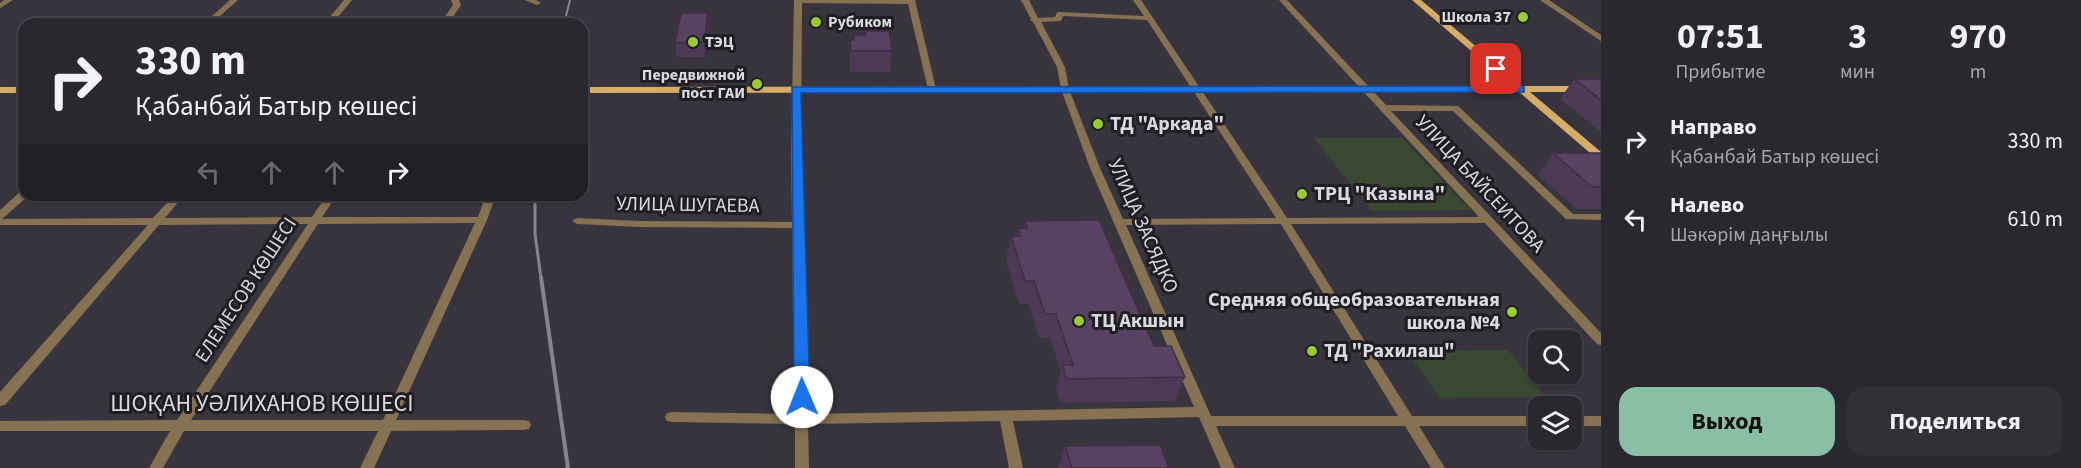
<!DOCTYPE html>
<html lang="ru">
<head>
<meta charset="utf-8">
<style>
  body { margin:0; font-family:"Source Sans 3",sans-serif; background:#322f36; color:#f1f3f6; height:100vh; display:flex; flex-direction:column; font-size:22px; white-space:nowrap }
  * { box-sizing:border-box; margin:0 }
  p { font-size:20px; color:#a5a5aa }
  .icon { flex:none; width:33px; height:33px; fill:none; stroke:currentColor; stroke-width:2; stroke-linecap:round; stroke-linejoin:round }
  .map { position:relative; flex:1; overflow:hidden }
  .sheet { display:flex; flex-direction:column; background:#2a272e; width:480px }
  .sheet>* { flex:none }
  .guide { position:absolute; left:18px; top:18px; width:570px; height:183px; border-radius:18px; box-shadow:0 2px 4px #0004,0 0 0 2px #46444a; background:#2a272e; color:#f1f3f6; overflow:hidden }
  .controls { position:absolute; left:1528px; top:330px; display:grid; gap:12px }
  .controls a { display:grid; place-items:center; width:54px; height:54px; border-radius:12px; background:#2a272e; box-shadow:0 2px 4px #0004,0 0 0 2px #46444a; font-size:30px }
  .pin { position:absolute; display:grid; place-items:center; width:51px; height:51px; color:#fff; margin:-26px; border-radius:12px; box-shadow:0 3px 9px #0006 }
  .me { position:absolute; width:66px; margin:-33px; rotate:359deg; stroke-linejoin:round; filter:drop-shadow(0 0 4px #0008) }
  .turn { display:flex; align-items:center; gap:21px; height:126px; padding:0 18px; font-size:27px }
  .turn .icon { width:78px; height:78px; stroke-width:2.5 }
  .turn b { display:block; font-size:42px; line-height:51px }
  .lanes { display:flex; align-items:center; height:57px; padding:0 18px; background:#0003; justify-content:center; gap:30px; direction:ltr }
  .lanes .off { opacity:.35 }
  .eta { display:flex; justify-content:space-evenly; align-items:center; height:102px; text-align:center }
  .eta b { font-size:36px; font-weight:700; line-height:42px }
  .action { display:flex; gap:12px; margin-top:auto; padding:12px 18px }
  .action a { flex:1; height:69px; border-radius:18px; background:#8abfa5; color:#111; font-size:24px; font-weight:700; line-height:69px; text-align:center }
  .action a+a { background:#322f36; color:#f1f3f6 }
  ul { padding:0; list-style:none }
  li { display:flex; align-items:center; gap:18px; height:78px; padding:0 18px }
  li div { flex:1 }
  li b { display:block; font-size:22px }
  li em { font-style:normal }
  main { display:flex; flex:1; min-height:0 }
  .map>svg:first-child { display:block }
  .green { fill:#394831 }
  .lines { fill:none; stroke-linecap:round; stroke-linejoin:round }
  .minor { fill:#867252; fill-rule:evenodd }
  .major { fill:#d6ad66; fill-rule:evenodd }
  .rail-far2 { stroke:#86838b; stroke-width:2 }
  .rail-far1 { stroke:#86838b; stroke-width:3 }
  .rail { stroke:#86838b; stroke-width:4 }
  .wall { fill:#4c3954 }
  .shaded-wall { fill:#3e2e45 }
  .building { fill:#584262; stroke:#3e2e45; stroke-width:1.5 }
  .route { fill:#1a73e8; stroke:#114b97; stroke-width:1.5 }
  .poi-dot { fill:#9bcb33; stroke:#1f1d21; stroke-width:2 }
  .labels { text-anchor:middle; dominant-baseline:central; stroke-width:6; stroke-linejoin:round; paint-order:stroke }
  .far-poi-label { font-size:16px; font-weight:bold; fill:#dbd9df; stroke:#1f1d21; text-anchor:end }
  .poi-label { font-size:20px; font-weight:bold; fill:#dbd9df; stroke:#1f1d21; text-anchor:start }
  .street-label { font-size:20px; fill:#dbd9df; stroke:#1f1d21 }
  .near-street-label { font-size:24px; fill:#dbd9df; stroke:#1f1d21 }
</style>
</head>
<body>
<main>
<div class="map">
<svg width="1601" height="468" viewBox="0 0 1601 468">
  <rect width="100%" height="100%" fill="#38343e"/>
  <!-- green -->
  <path class="green" d="M1314,138H1402L1470,210L1372,211Z
    M1508,350L1546,397L1440,398L1407,351Z"/>
  <g class="lines">
    <!-- minor -->
    <path class="minor" d="M4,0H13L0,8V3Z
      M230,0H238L211,24H203Z
      M344,0H352L332,24H324Z
      M451,0H459L461,5L448,24H440L453,5Z
      M525,0H536L541,3L537,5Z
      M794,0H915L936,89L932,92L928,89L908,4L802,3L801,155L807,414L1194,407L1090,168L1061,89L1057,67L1033,22L1030,20L1031,19L1021,0H1029L1038,18L1055,17L1057,12H1060L1144,16L1133,0H1141L1287,218L1479,217L1279,0H1287L1386,105L1458,106L1573,214H1601V220L1566,219L1453,111H1391L1601,333V345L1597,344L1485,223L1291,224L1412,416H1539V426H1419L1445,468H1431L1405,426H1216L1235,468H1221L1199,417L1013,421L1023,468H1009L1000,421L808,424L809,468H795V424L672,422L667,421L665,417L667,413L672,412L794,414L792,228L638,227L577,224L572,221L577,218L638,221L792,222L791,155ZM1063,16L1147,20L1276,218L1123,219L1100,168L1069,89L1065,67L1041,22L1061,21ZM1281,224L1398,416H1211L1126,225Z
      M1540,0H1549L1601,35V41Z
      M24,191V195H28V196L2,219L153,218L174,195H184L165,218L312,217L327,195H337L322,217H478L486,195H496L487,220L396,420H524L529,421L531,425L529,429L524,430L391,431L374,468H360L378,431H184L163,468H149L170,431H0V421L177,420L308,224L159,225L5,405L0,406V392L148,225H0V210L20,192ZM475,223L383,420H191L318,224Z
      M1572,416H1601V426H1572Z"/>
    <!-- major -->
    <path class="major" d="M1412,0H1421L1523,86H1601V92H1530L1601,152V160L1597,159L1519,92L582,93V87L1512,86Z
      M0,87H24V93H0Z"/>
    <!-- rail-far2 -->
    <path class="rail-far2" d="M564,24L570,0"/>
    <!-- rail-far1 -->
    <path class="rail-far1" d="M535,195V234L541,278"/>
    <!-- rail -->
    <path class="rail" d="M541,277L568,468"/>
  </g>
  <!-- wall -->
  <path class="wall" d="M709,27L705,57H677L675,43Z
    M865,31L892,51L890,72H850V40H853L854,35H865Z
    M1574,79H1601V132L1560,99Z
    M1553,153H1601V209H1576L1538,175Z
    M1025,221L1185,377L1175,401L1060,403L1056,389L1061,371L1050,338H1039L1029,304H1019L1006,259L1011,236H1016L1018,228H1023Z
    M1065,446L1169,468H1058Z"/>
  <!-- shaded-wall -->
  <path class="shaded-wall" d="M708,13L709,27L705,57L704,42Z"/>
  <!-- building -->
  <path class="building" d="M681,13H708L704,42L675,43Z
    M865,31H889L892,51H851L850,40H854V35H865Z
    M1574,79H1601V100Z
    M1553,153H1601V187H1592Z
    M1099,220L1154,346H1171L1185,377L1067,379L1062,365H1073L1056,314H1045L1034,281H1025L1011,236H1020L1018,228H1027L1025,221Z
    M1160,445L1169,468H1072L1065,446Z"/>
  <!-- route -->
  <path class="route" d="M1492,66H1499L1524,87V92L801,93L810,397L808,402H796L794,397L792,87L1509,86L1492,71Z"/>
  <!-- markers -->
  <g class="poi-dot">
    <circle cx="1523" cy="17" r="6"/>
    <circle cx="816" cy="22" r="6"/>
    <circle cx="693" cy="42" r="6"/>
    <circle cx="757" cy="84" r="6"/>
    <circle cx="1098" cy="124" r="6"/>
    <circle cx="1302" cy="194" r="6"/>
    <circle cx="1512" cy="312" r="6"/>
    <circle cx="1079" cy="321" r="6"/>
    <circle cx="1312" cy="351" r="6"/>
  </g>
  <g class="labels">
    <!-- far-poi labels -->
    <g class="far-poi-label">
      <text x="1511" y="17">Школа 37</text>
      <text x="828" y="22" text-anchor="start">Рубиком</text>
      <text x="705" y="42" text-anchor="start">ТЭЦ</text>
      <text x="745" y="75">Передвижной<tspan x="745" dy="18">пост ГАИ</tspan></text>
    </g>
    <!-- poi labels -->
    <g class="poi-label">
      <text x="1110" y="124">ТД "Аркада"</text>
      <text x="1314" y="194">ТРЦ "Казына"</text>
      <text x="1500" y="300" text-anchor="end">Средняя общеобразовательная<tspan x="1500" dy="23">школа №4</tspan></text>
      <text x="1091" y="321">ТЦ Акшын</text>
      <text x="1324" y="351">ТД "Рахилаш"</text>
    </g>
    <!-- street labels -->
    <g class="street-label">
      <text transform="translate(1480 184) rotate(47)">УЛИЦА БАЙСЕИТОВА</text>
      <text transform="translate(688 205) rotate(1)">УЛИЦА ШУГАЕВА</text>
      <text transform="translate(1143 226) rotate(66)">УЛИЦА ЗАСЯДКО</text>
      <text transform="translate(246 290) rotate(-57)">ЕЛЕМЕСОВ КӨШЕСІ</text>
    </g>
    <!-- near-street labels -->
    <g class="near-street-label">
      <text x="262" y="403">ШОҚАН УӘЛИХАНОВ КӨШЕСІ</text>
    </g>
  </g>
</svg>
<div class="controls">
<a><svg class="icon" aria-label="search" viewBox="0 0 24 24"><circle cx="10" cy="10" r="6"/><path d="M15 15l6 6"/></svg></a>
<a><svg class="icon" aria-label="layers" viewBox="0 0 24 24"><path d="M12 4l9 5-9 5-9-5zM3 14l9 5 9-5"/></svg></a>
</div>
<div class="pin" style="left:1496px;top:69px;background:#d93025"><svg class="icon" aria-label="arrive" viewBox="0 0 24 24"><path d="M6 21V4h12l-3 4 3 4H6"/></svg></div>
<svg class="me" style="left:802px;top:397px" viewBox="-20 -20 40 40"><circle r="19" fill="#fff"/><path d="M0-13L10 11 0 6-10 11z" fill="#1a73e8"/></svg>
<div class="guide">
<div class="turn"><svg class="icon" aria-label="right" viewBox="0 0 24 24"><path d="M7 20v-9h11M14 6l5 5-5 5"/></svg><div><b>330 m</b>Қабанбай Батыр көшесі</div></div>
<div class="lanes"><svg class="icon off" aria-label="left" viewBox="0 0 24 24"><path d="M17 20v-9H6M10 6l-5 5 5 5"/></svg><svg class="icon off" aria-label="ahead" viewBox="0 0 24 24"><path d="M12 20V5M6 11l6-6 6 6"/></svg><svg class="icon off" aria-label="ahead" viewBox="0 0 24 24"><path d="M12 20V5M6 11l6-6 6 6"/></svg><svg class="icon" aria-label="right" viewBox="0 0 24 24"><path d="M7 20v-9h11M14 6l5 5-5 5"/></svg></div>
</div>
</div>
<section class="sheet">
<div class="eta">
<div><b>07:51</b><p>Прибытие</p></div>
<div><b>3</b><p>мин</p></div>
<div><b>970</b><p>m</p></div>
</div>
<ul>
<li><svg class="icon" aria-label="right" viewBox="0 0 24 24"><path d="M7 20v-9h11M14 6l5 5-5 5"/></svg><div><b>Направо</b><p>Қабанбай Батыр көшесі</p></div><em>330 m</em></li>
<li><svg class="icon" aria-label="left" viewBox="0 0 24 24"><path d="M17 20v-9H6M10 6l-5 5 5 5"/></svg><div><b>Налево</b><p>Шәкәрім даңғылы</p></div><em>610 m</em></li>
</ul>
<div class="action"><a>Выход</a><a>Поделиться</a></div>
</section>
</main>
</body>
</html>
